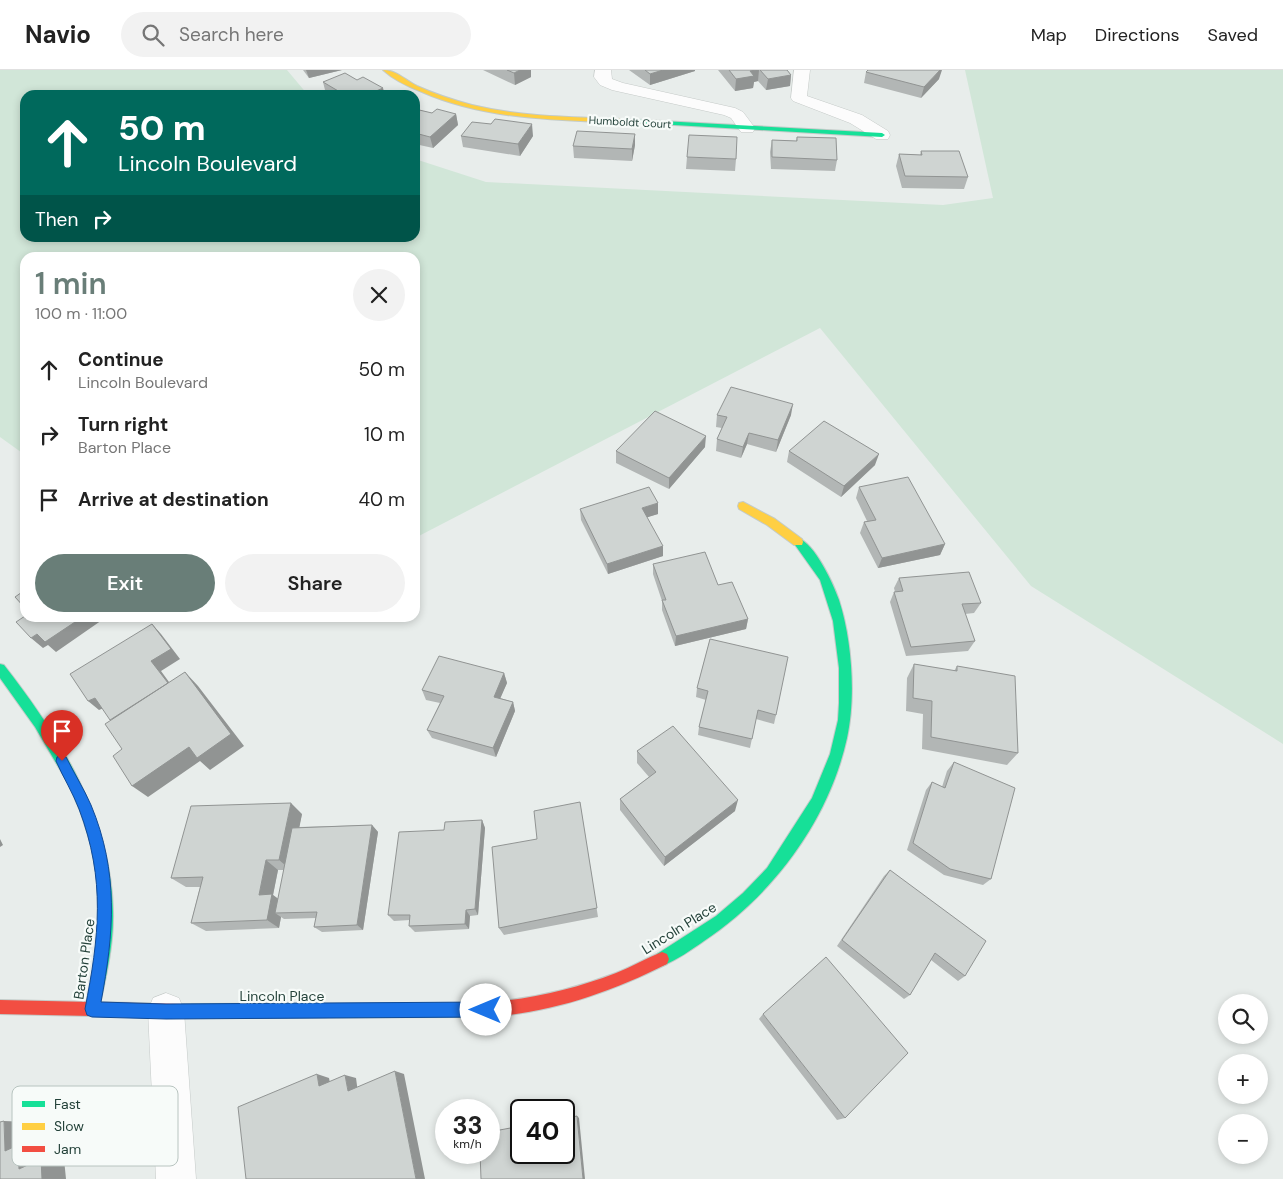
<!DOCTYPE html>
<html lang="en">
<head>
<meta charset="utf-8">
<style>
  body { margin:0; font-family:"DM Sans",sans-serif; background:#f2f2f2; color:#222; height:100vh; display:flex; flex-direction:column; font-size:19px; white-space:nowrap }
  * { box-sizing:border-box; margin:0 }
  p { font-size:16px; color:#767676 }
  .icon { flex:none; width:28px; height:28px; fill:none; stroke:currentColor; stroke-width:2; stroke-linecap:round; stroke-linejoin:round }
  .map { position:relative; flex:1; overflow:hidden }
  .panel { position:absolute; left:20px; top:182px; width:400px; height:370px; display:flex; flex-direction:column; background:#fff; border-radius:15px; box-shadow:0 2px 8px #0003 }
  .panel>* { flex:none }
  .guide { position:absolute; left:20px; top:20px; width:400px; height:152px; border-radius:15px; box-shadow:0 2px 8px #0003; background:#00695c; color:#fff; overflow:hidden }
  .tools { position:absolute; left:1218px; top:924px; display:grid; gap:10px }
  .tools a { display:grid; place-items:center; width:50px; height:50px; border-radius:50%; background:#fff; box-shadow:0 2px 8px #0003; font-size:25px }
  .speed { position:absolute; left:435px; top:1029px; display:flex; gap:10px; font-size:25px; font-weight:700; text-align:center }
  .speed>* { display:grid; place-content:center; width:65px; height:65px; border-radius:50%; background:#fff; box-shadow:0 2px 8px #0003; line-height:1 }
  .speed small { font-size:12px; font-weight:400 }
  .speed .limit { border:2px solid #111; border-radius:8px; background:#fff; color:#111 }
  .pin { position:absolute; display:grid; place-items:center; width:42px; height:42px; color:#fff; margin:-51px -21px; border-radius:50% 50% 50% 0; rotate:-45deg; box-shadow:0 0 5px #0007 }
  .pin .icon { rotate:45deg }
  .me { position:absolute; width:55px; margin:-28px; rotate:270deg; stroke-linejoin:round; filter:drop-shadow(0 0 4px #0008) }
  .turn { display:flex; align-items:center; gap:18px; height:105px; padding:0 15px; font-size:22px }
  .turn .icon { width:65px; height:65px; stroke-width:2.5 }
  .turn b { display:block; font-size:35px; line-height:42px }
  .then { display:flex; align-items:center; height:48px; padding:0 15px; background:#0003; gap:10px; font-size:19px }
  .round { display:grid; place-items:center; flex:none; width:52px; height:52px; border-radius:26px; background:#f2f2f2 }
  .overview { display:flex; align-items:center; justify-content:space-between; height:85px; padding:0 15px }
  h1 { font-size:30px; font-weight:600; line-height:38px; color:#697e78 }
  .primary-button { display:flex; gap:10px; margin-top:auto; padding:10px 15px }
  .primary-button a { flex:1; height:58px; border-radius:30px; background:#697e78; color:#fff; font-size:20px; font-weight:600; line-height:58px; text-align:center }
  .primary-button a+a { background:#f2f2f2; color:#222 }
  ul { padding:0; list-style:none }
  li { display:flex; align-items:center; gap:15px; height:65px; padding:0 15px }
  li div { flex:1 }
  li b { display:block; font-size:19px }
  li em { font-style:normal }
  header { display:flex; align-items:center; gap:30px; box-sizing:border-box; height:70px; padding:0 25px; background:#fff; border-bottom:1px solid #e0e0e0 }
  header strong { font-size:24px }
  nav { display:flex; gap:28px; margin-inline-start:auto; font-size:18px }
  .search { width:350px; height:45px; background:#f2f2f2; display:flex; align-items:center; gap:12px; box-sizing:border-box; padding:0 18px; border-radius:28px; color:#767676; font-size:19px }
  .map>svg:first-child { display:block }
  .green { fill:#d1e6d8 }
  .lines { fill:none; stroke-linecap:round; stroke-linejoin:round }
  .street-casing { stroke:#c5cac8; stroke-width:1 }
  .fast-casing { stroke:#c3cbc8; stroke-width:2 }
  .slow-casing { stroke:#c3cbc8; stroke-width:2 }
  .jam-casing { stroke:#c3cbc8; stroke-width:2 }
  .street { fill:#fcfcfc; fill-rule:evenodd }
  .fast { fill:#16e098; fill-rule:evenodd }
  .slow { fill:#ffcf43; fill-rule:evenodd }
  .jam { fill:#f24e42; fill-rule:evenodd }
  .wall { fill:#b2b6b5; fill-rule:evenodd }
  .shaded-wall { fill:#919493 }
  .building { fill:#cfd4d2; stroke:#919493 }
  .route { fill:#1a73e8; stroke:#114b97 }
  .labels { text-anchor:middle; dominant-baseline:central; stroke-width:4.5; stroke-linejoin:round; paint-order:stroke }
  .far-street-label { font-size:11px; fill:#24423a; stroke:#f7fbf9 }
  .street-label { font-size:14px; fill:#24423a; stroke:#f7fbf9 }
  .key { fill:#f7fbf9; stroke:#b8c4c0; stroke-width:1 }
  .key-label { font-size:14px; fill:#24423a }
</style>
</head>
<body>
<header>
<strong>Navio</strong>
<div class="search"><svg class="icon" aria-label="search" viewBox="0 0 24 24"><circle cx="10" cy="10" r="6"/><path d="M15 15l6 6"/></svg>Search here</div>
<nav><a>Map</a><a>Directions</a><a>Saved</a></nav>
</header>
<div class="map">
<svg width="1283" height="1109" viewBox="0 0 1283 1109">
  <rect width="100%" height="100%" fill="#e8edeb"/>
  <!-- green -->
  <path class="green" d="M0,0H287L308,25H25V168H415V89L486,112L943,135L993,128L965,0H1283V674L1031,516L820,258L415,468V188H25V385L0,367Z"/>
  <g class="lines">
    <defs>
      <path id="street" d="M595,0H611L612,9L623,13L735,38L743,42L755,58L753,62H741L731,48L724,45L612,20L600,15L594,7Z
        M794,0H810L807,26L862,45L888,61L890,65L888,69H876L850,53L793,31L791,28Z
        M166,923L179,928L184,941L196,1109H156L148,941L153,928Z"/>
      <path id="fast" d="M625,49L882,63L885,65L882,67L623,52V50Z
        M798,468C815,474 833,513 839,530C852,570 856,627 847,668C829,750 773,825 704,871C691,880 677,890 662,896L657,894L655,889L657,884L716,846L743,823L767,798L812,728L830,684L838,650L839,633V598L833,551L820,510L793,472Z
        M0,594L4,595C60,667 111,748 113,841C114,874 106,907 99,939L97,944L92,946L87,944L85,939L95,890L99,853L97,808L91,775L81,743L69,715L35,657L0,608Z
        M480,933L485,935L487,940L485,945L480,947L183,948L178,946L176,941L178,936L183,934Z"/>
      <path id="slow" d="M383,0C396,0 405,10 417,16C435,24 453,30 472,35C522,47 574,47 625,49L628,51L625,53C557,50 486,50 422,22C409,17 394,10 383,0Z
        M743,432L775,449L802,469L803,472L802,475H794L767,455L739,439L738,436L739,433Z"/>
      <path id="jam" d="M662,882L667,884L669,889L667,894C617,919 565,938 509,945C499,946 485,949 475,945L473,940L475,935L480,933C527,930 572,920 616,903C632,897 646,888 662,882Z
        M0,930L183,934L188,936L190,941L188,946L183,948L0,944Z"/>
    </defs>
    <!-- street casing -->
    <use href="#street" class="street-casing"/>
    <!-- fast casing -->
    <use href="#fast" class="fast-casing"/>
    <!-- slow casing -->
    <use href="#slow" class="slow-casing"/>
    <!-- jam casing -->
    <use href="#jam" class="jam-casing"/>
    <!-- street -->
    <use href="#street" class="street"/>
    <!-- fast -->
    <use href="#fast" class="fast"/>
    <!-- slow -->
    <use href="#slow" class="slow"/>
    <!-- jam -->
    <use href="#jam" class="jam"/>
  </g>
  <!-- wall -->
  <path class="wall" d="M303,0H342L309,8Z
    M483,0H531V7L515,15Z
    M629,0H695V1L650,15Z
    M718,0H787L791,5L790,16L766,20L758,11L754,12L753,18L735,21Z
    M866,2L939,9L921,28L864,13Z
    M323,12L385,25H328L326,24Z
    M415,39L432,43L456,44L458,55L433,78L415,74Z
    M491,54L533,66L520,86L463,77L461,66Z
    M635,64V75L632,91L574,88L573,76Z
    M797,67L837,90L835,101L771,99L770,82L772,70L796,71Z
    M921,81L968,107L964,119L902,118L896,96L899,84L920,85Z
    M687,87L736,89L735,101L686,99Z
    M717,345H791L776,382L747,374L741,388L716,381L717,369L722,358L716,357Z
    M705,377L669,419L616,393V381Z
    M789,381L875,395L841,427L787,392Z
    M859,417L945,474L940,485L878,498L860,463L864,452L867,451L856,428Z
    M580,439L658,444L647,447L663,486L608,504L581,450Z
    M653,494L718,515L748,549L746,559L675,576L662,540V531L653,504Z
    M899,508L981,533L974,543L965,544L975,571L968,581L906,586L890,532L894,522H895L894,518Z
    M710,569L776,645L774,654L756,649L750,678L698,665L699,657L706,630L696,627L697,618Z
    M914,594L954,601L957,596L1018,683L1007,695L922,679L923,644L906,641L907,608Z
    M504,603L507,613L500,628L513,632L515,641L496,687L432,668L427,660L440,633L426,630L422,620Z
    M637,681L735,741L664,796L620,740V729L649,707L637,693Z
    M954,692L991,809L983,815L944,805L907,780L926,720L932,712L942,717L947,701Z
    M580,732L598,847L504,865L499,858L537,769Z
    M302,744L299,757L372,755L378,762L363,860L322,862L314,857L316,848L284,849L281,847L279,858L206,861L191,853L200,817H186L171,808ZM278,800H284L278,829L273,825Z
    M482,750L485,758L478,845L470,846L469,859L415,862L409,856L410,850L394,851L388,845L444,760Z
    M890,800L965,906L958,911L931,890L910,925L904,929L837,876L884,806Z
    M763,944L845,1048L837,1050L759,949Z"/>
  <!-- shaded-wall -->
  <path class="shaded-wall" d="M306,0H342L309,8Z
    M520,0H531V7L515,15L514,3Z
    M663,0H695V1L650,15V4Z
    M756,0H759L758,11L754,12L753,18L735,21L736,9L750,1Z
    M940,0H942L939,9L921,28L924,17Z
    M791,5L790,16L766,20L768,9Z
    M383,18L385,25H367Z
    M456,44L458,55L433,78L430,67Z
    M532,54L533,66L520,86L518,74Z
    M635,64V75L632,91V79Z
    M793,334L791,345L776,382L778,370Z
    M749,363L747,374L741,388L743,377Z
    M706,366L705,377L669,419V408Z
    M879,384L875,395L841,427L844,416Z
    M658,433V444L642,449V438Z
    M945,474L940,485L878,498L882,488Z
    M663,476V486L608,504L607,494Z
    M81,548H105L56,582L48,575L43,578L31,568L37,564Z
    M748,549L746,559L675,576L676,566Z
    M152,554L161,564L180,589L161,601L177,623L111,651L151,591Z
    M185,602L198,616L244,676L210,700L200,691L148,727L132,716Z
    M504,603L507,613L497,636L494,627Z
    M95,628L106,637L99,640L88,631Z
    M513,632L515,641L496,687L493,678Z
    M738,730L735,741L664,796L665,787Z
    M291,733L302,744L291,800L279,790Z
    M482,750L485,758L478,845L475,839Z
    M372,755L378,762L363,860L357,855Z
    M0,769L3,775L0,777Z
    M266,790L278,800L273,825L284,833L275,843L281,847L279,858L267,850L259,825Z
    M466,840L470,846L469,859L465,854Z
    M395,1001L404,1004L425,1109H416Z
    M317,1004L329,1008L331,1018L319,1016Z
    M345,1005L356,1008L358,1023L348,1021Z
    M577,1046L579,1048L585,1109H583Z
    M4,1051L28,1052L29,1075H42L43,1089H64L66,1109H42L19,1099L5,1081Z"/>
  <!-- building -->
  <path class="building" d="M507,0H520L514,3Z
    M645,0H663L650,4Z
    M729,0H756L750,1L754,6L736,9Z
    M760,0H787L791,5L768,9Z
    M868,0H940L924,17L866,2Z
    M345,3L357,10L363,7L383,18L367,25H345L323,12Z
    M415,39L432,43L437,39L456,44L430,67L415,63Z
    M495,49L532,54L518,74L461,66L472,52L491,54Z
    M577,61L635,64L632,79L573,76Z
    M689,65L737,67L736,89L687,87Z
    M797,67L836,68L837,90L772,87V70L797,71Z
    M921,81H959L968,107L905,106L899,84L922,85Z
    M731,317L793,334L778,370L749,363L743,377L717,369L727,347L717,345Z
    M655,341L706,366L669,408L616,381Z
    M824,351L879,384L844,416L789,381Z
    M908,407L945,474L882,488L864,452L876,450L859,417Z
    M649,417L658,433L642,438L663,476L607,494L580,439Z
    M705,482L718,515L732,512L748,549L676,566L662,530H666L653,494Z
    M969,502L981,533L962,534L975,571L911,577L894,522L903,521L899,508Z
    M25,520V538L15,527Z
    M25,546V548H81L45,572L37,564L31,568L16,552Z
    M152,554L171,579L151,591L168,613L110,650L95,628L88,631L70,604Z
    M710,569L788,587L776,645L758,640L752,669L699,657L708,621L697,618Z
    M439,586L504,603L494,627L513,632L493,678L427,660L444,626L422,620Z
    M914,594L957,601V596L1015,606L1018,683L931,667L932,631L913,628Z
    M185,602L231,664L197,688L189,677L132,716L113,686L122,679L105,654Z
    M673,656L738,730L665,787L620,729L656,702L637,681Z
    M954,692L1015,718L991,809L950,799L913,773L932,712L945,718Z
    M580,732L597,838L499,858L492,777L537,769L534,741Z
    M291,733L279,790H266L259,825L272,824L267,850L191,853L203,807L171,808L191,736Z
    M482,750L475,839L466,840L465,854L409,856L410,845H388L399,762L444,760L445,752Z
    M372,755L357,855L314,857L317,842L275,843L292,758Z
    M890,800L986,871L965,906L935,883L910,925L842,870Z
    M826,887L908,983L845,1048L763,944Z
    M395,1001L416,1109H246L238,1037L317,1004L319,1016L345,1005L348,1021Z
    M577,1046L583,1109H481L480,1082H489V1062L521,1056V1082H564V1049Z
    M4,1051L5,1081L18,1075L19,1099L41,1089L42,1109H0V1052Z"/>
  <!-- route -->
  <path class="route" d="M62,685L66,687C74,703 84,719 91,735C119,802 114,863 101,932L166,934L486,932L492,934L494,940L492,945L486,947L166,949L92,947L87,945L85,939C99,867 106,810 79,739C73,723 63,707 56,691L57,687Z"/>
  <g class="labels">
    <!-- far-street labels -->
    <g class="far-street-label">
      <text transform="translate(630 52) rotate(3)">Humboldt Court</text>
    </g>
    <!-- street labels -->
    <g class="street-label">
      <text transform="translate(679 858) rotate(-32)">Lincoln Place</text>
      <text transform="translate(84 889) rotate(-82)">Barton Place</text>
      <text x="282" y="926">Lincoln Place</text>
    </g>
  </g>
  <!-- legend -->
  <rect x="12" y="1016" width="166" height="80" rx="8" class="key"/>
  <rect x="22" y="1031" width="23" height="6" fill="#16e098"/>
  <rect x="22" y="1053" width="23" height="7" fill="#ffcf43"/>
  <rect x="22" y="1076" width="23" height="6" fill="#f24e42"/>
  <g class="key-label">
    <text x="54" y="1039">Fast</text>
    <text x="54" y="1061">Slow</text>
    <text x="54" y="1084">Jam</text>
  </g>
</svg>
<div class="tools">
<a><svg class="icon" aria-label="search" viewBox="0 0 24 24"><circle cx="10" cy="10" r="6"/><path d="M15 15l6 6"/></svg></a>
<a>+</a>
<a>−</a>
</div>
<div class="speed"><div>33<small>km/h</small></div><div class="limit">40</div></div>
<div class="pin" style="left:62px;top:691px;background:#d93025"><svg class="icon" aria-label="arrive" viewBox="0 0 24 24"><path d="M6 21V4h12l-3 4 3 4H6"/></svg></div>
<svg class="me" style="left:486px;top:940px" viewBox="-20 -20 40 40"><circle r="19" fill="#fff"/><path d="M0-13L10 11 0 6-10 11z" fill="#1a73e8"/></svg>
<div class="guide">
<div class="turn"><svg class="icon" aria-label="ahead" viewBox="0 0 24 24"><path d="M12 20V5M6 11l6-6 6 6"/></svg><div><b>50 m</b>Lincoln Boulevard</div></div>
<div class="then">Then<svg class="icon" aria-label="right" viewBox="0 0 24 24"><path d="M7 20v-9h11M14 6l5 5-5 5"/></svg></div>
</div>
<section class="panel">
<div class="overview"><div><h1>1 min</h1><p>100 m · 11:00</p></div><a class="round"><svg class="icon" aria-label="close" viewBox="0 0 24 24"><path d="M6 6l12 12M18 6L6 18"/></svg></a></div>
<ul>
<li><svg class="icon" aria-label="ahead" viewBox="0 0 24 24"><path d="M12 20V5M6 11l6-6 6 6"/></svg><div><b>Continue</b><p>Lincoln Boulevard</p></div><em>50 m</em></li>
<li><svg class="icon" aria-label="right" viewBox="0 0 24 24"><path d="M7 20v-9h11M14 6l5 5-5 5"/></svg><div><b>Turn right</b><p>Barton Place</p></div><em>10 m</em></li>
<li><svg class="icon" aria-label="arrive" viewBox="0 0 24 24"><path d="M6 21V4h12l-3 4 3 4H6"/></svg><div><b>Arrive at destination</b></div><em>40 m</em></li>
</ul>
<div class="primary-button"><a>Exit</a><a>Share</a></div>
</section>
</div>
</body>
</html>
